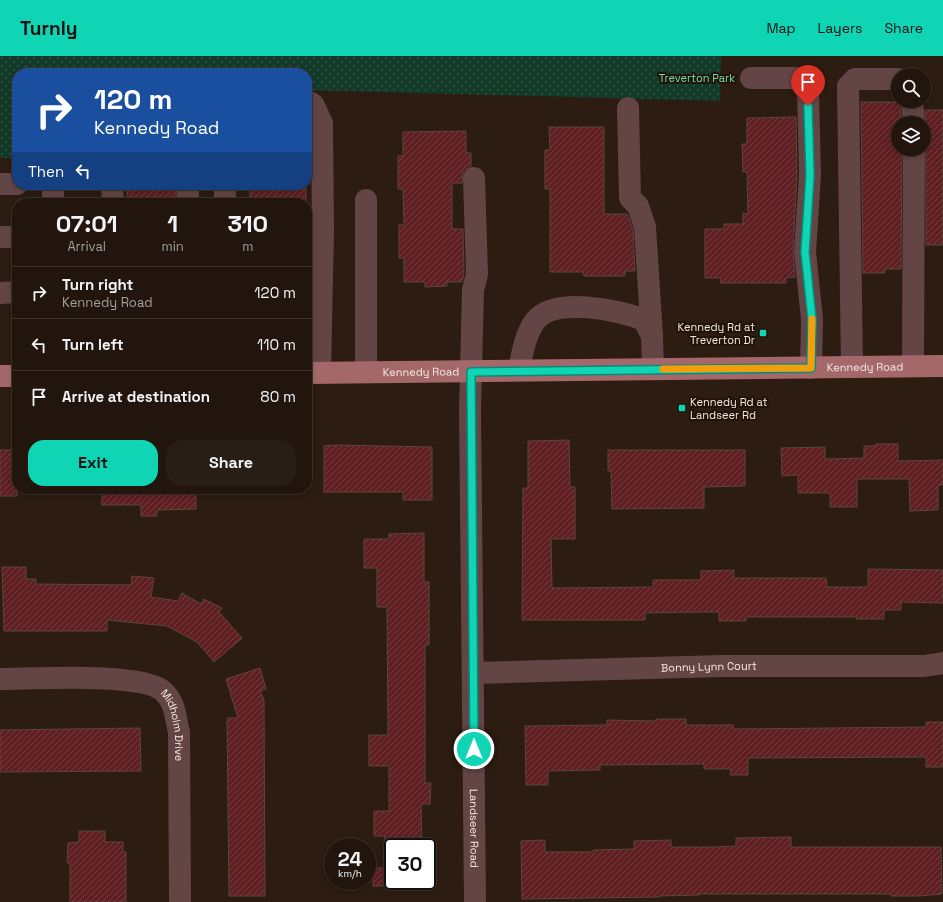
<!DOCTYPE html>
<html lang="en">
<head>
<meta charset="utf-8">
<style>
  body { margin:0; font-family:"Space Grotesk",sans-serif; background:#291e16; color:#f1f3f6; height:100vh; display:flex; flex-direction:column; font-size:15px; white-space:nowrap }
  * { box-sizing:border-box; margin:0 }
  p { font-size:13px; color:#a29f9d }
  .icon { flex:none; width:22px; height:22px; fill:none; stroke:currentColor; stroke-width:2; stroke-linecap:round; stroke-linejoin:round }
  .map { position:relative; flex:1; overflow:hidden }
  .side { position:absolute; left:12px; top:142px; width:300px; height:296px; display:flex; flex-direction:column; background:#21150d; border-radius:16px; box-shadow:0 2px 6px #0003,0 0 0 1px #3e342e }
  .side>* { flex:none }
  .guide { position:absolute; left:12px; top:12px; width:300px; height:122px; border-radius:16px; box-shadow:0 2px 6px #0003,0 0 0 1px #3e342e; background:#1a4fa0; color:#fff; overflow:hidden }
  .tools { position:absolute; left:891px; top:12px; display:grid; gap:8px }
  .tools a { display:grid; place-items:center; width:40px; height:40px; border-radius:50%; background:#21150d; box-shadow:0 2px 6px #0003,0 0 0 1px #3e342e; font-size:20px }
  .speed { position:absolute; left:324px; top:782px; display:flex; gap:8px; font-size:20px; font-weight:700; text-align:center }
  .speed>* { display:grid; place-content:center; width:52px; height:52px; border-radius:50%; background:#21150d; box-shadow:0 2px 6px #0003,0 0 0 1px #3e342e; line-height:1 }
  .speed small { font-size:10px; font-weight:400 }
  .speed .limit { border:2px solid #111; border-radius:6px; background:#fff; color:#111 }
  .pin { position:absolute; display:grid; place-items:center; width:34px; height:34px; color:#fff; margin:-41px -17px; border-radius:50% 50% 50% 0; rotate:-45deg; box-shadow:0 0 4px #0007 }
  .pin .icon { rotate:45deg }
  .me { position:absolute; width:44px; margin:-22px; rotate:0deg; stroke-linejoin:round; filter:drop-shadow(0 0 3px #0008) }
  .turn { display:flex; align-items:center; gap:14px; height:84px; padding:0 16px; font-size:18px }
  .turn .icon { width:52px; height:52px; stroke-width:2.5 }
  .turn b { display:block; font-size:28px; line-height:34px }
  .then { display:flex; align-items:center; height:38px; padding:0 16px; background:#0003; gap:8px; font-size:15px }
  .eta { display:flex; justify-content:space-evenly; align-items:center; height:68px; text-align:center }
  .eta b { font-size:24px; font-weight:700; line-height:28px }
  .primary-button { display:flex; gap:8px; margin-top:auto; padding:8px 16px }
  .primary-button a { flex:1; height:46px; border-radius:16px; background:#0fd5b4; color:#111; font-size:16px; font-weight:700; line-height:46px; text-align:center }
  .primary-button a+a { background:#291e16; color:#f1f3f6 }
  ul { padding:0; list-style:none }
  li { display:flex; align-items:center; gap:12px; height:52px; padding:0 16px; border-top:1px solid #3e342e }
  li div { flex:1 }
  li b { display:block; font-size:15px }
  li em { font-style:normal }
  header { display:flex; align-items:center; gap:24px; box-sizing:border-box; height:56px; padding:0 20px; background:#0fd5b4; color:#111 }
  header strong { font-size:19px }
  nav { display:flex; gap:22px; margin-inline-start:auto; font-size:14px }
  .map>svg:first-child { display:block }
  .grass { fill:url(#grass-dots) }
  .building { fill:url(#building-hatch); stroke:#5b4443 }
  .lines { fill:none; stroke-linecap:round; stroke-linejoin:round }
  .minor { stroke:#634545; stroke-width:22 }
  .major { stroke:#a5686a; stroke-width:22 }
  .route-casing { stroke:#0a8a75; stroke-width:10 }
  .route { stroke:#0fd5b4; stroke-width:7 }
  .slow { stroke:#f59e0b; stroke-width:7 }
  .poi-dot { fill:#0fd5b4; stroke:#221308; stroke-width:1.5 }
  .labels { text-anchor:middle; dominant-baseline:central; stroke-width:4; stroke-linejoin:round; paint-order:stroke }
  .park-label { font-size:11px; fill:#71deac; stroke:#221308 }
  .poi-label { font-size:11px; fill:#f3e8e1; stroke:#221308; text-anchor:end }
  .street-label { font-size:11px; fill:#f3e8e1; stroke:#221308 }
</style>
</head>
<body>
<header>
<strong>Turnly</strong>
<nav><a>Map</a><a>Layers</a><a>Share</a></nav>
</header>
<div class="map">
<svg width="943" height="846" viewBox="0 0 943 846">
  <defs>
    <pattern id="grass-dots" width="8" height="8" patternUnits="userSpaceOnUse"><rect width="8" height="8" fill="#123a29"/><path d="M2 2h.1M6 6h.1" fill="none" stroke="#355648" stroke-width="1.8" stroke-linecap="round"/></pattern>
    <pattern id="building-hatch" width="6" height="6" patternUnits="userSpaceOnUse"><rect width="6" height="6" fill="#5f1e21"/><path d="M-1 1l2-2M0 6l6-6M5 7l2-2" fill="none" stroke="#763f41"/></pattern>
  </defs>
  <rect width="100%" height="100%" fill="#2c1c11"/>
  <!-- grass -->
  <path class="grass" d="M0,0H721L720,45L307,34V17H17V102H0Z"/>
  <!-- building -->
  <path class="building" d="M861,46H900L901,67H898V93H902L901,213H885V217H863Z
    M925,54H943V189H926V93L924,86V74L926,66Z
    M796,61L797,119L793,195L795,221L786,222V227H721L720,222H705V173H724V168H743V157L748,158L747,116H743L742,88H747V62Z
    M549,71H604V158H627L633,173L635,215H625V220H584L583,216H550V133H545V94H550Z
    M466,75V97H471V110L463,116L462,127H452V173H463L464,217L462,226H447V230L425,231V226H404V202H399V169H404L403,133H398V100H403V76Z
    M127,129H176V147H127Z
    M250,129H306V147H250Z
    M569,384L570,431H575V483H551L552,532L653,531V524H701V515L734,514V522H826L827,531H868V513L943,514V547L901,546V554H884V563H856L857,561H746V565H719V556H701L645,557V564H522L523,432H528V385Z
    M876,388H898V405L943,404V429H938V454L910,455L909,423H857V451H830V437H798V419L782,420L781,392L825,391V403L864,402V390H876Z
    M336,389L432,391V444H403V436H324V390Z
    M0,394H17V440H0Z
    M608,394H745V430L704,431V452L612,453L611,415H608Z
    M102,433H196V453L157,454V460H141V449H102Z
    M424,477V526H429V589H425V727H431L430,748H421L422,788L385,789V780H374V755H389V710H369V679H387L388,676L387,551H377V512H364V483H389V478Z
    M2,511H26V523H36V528L131,529L132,520L154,522L151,541L178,545L182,537L201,548L204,543L222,552L219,556L242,582L214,606L197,586L167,570L107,564V575H4Z
    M260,612L266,633L260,635L264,644L265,840H229L227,662H238L226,623Z
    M656,663H686V669H733L734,673L926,671V666H943V711H926V701L748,702V719H730L731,713H704V708L600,709V714L548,715V729H526L525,670L607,669V664L656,665Z
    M140,672L141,715L0,716V674Z
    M79,775H105V786H123V796H126V846H70V807H67L68,787L79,786Z
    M791,781V791H941L942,838L918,840H891V838H699V839L659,840V841L522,843L521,785L545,784V796H593V794L634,793V785L671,784V791H715L736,790V782Z
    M373,812H393V830H373Z"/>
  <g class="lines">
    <!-- minor -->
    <g class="minor">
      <path d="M751,22H798L808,36L810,119L805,196L812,263L811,312"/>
      <path d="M307,45L313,48L322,67L323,174L320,316"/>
      <path d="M912,45L914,67"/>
      <path d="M628,52L630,142L638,150L645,171L652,280"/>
      <path id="s1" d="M474,122L477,218L473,234L470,354L475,846"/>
      <path d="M0,128H17"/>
      <path d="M112,129L113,147"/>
      <path d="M188,129V147"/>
      <path d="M225,129V147"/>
      <path d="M366,144V316"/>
      <path d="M53,147V129"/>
      <path d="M0,181H17"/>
      <path d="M0,237L17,236"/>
      <path d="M913,310L914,93"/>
      <path d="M852,311L848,30L855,23H898"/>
      <path d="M519,314C522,298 525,279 535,265C554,240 620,254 644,264L652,280L653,313"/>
      <path id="s2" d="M474,617L722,610H924L943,607"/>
      <path id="s3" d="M0,623C33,623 141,616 163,635C176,647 175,661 179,676L180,846"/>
    </g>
    <!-- major -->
    <g class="major">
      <path id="s4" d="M307,317L943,310"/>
      <path d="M0,320H17"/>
    </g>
  </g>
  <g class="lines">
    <defs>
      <path id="route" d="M474,693L471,316L811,312L812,263L805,196L810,120L808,50"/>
    </defs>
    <!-- route casing -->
    <use href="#route" class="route-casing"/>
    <!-- route -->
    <use href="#route" class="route"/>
    <!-- slow -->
    <path class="slow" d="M663,313L811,312L812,263"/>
  </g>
  <!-- markers -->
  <g class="poi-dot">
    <rect x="759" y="273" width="8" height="8" rx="2"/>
    <rect x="678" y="348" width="8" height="8" rx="2"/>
  </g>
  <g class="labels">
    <!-- park labels -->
    <g class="park-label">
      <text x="697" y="22">Treverton Park</text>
    </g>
    <!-- poi labels -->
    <g class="poi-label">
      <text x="755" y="271">Kennedy Rd at<tspan x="755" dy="13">Treverton Dr</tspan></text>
      <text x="690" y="346" text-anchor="start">Kennedy Rd at<tspan x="690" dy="13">Landseer Rd</tspan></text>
    </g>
    <!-- street labels -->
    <g class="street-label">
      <text stroke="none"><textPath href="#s4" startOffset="558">Kennedy Road</textPath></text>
      <text stroke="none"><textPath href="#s4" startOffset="114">Kennedy Road</textPath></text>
      <text stroke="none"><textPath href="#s2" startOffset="235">Bonny Lynn Court</textPath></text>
      <text stroke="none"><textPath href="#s3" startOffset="202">Midholm Drive</textPath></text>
      <text stroke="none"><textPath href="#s1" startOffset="651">Landseer Road</textPath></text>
    </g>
  </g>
</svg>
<div class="tools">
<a><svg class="icon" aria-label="search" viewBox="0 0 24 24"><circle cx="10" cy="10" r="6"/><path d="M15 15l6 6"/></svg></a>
<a><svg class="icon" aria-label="layers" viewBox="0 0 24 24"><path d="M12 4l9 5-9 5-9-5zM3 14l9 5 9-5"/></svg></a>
</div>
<div class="speed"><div>24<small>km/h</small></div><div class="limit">30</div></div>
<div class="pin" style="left:808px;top:50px;background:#d93025"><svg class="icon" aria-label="arrive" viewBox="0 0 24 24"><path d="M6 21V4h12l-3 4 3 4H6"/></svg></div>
<svg class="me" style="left:474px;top:693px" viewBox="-20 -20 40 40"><circle r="17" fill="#0fd5b4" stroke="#fff" stroke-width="3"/><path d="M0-11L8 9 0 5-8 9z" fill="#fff"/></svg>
<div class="guide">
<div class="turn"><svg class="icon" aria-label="right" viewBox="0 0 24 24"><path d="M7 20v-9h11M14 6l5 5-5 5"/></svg><div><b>120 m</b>Kennedy Road</div></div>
<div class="then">Then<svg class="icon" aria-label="left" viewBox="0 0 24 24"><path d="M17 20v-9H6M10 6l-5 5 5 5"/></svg></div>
</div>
<section class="side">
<div class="eta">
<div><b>07:01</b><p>Arrival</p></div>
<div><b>1</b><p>min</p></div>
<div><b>310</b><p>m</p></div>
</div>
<ul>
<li><svg class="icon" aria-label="right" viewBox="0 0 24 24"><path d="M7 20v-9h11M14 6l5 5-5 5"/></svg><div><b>Turn right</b><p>Kennedy Road</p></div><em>120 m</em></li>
<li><svg class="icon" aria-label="left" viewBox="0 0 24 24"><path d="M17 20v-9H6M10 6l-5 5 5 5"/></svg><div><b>Turn left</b></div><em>110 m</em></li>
<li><svg class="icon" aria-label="arrive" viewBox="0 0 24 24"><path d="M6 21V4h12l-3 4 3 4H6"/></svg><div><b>Arrive at destination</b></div><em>80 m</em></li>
</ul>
<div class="primary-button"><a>Exit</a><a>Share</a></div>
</section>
</div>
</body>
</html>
